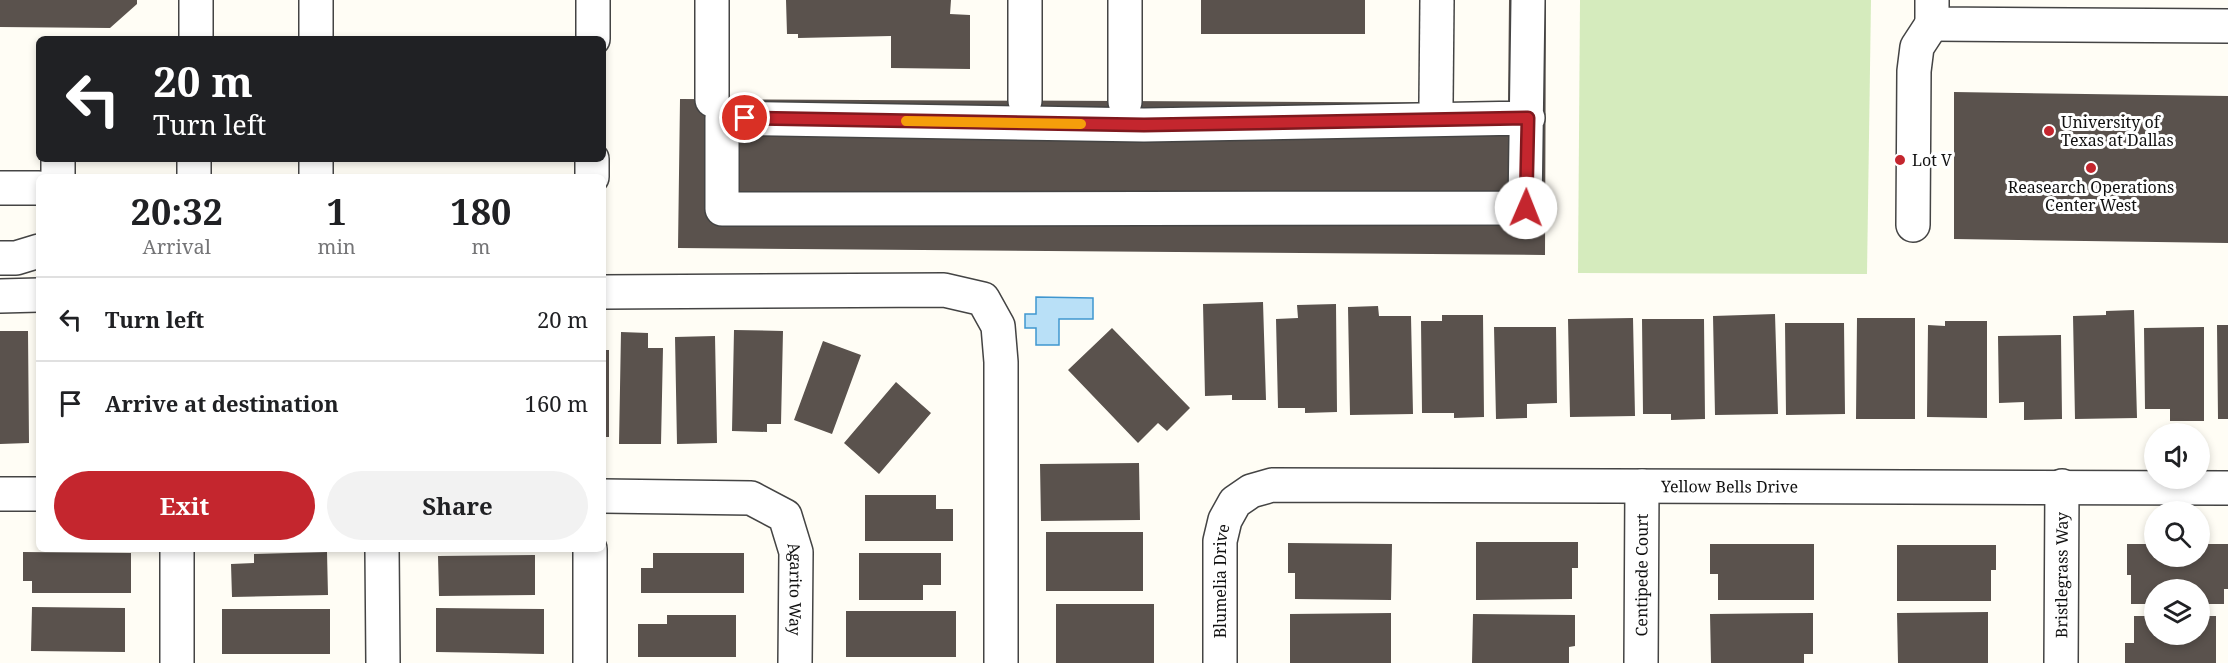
<!DOCTYPE html>
<html lang="en">
<head>
<meta charset="utf-8">
<style>
  body { margin:0; font-family:"Noto Serif",serif; background:#f2f2f2; color:#202124; height:100vh; display:flex; flex-direction:column; font-size:22px; white-space:nowrap }
  * { box-sizing:border-box; margin:0 }
  p { font-size:20px; color:#757577 }
  .icon { flex:none; width:33px; height:33px; fill:none; stroke:currentColor; stroke-width:2; stroke-linecap:round; stroke-linejoin:round }
  .map { position:relative; flex:1; overflow:hidden }
  .details { position:absolute; left:36px; top:174px; width:570px; height:378px; display:flex; flex-direction:column; background:#fff; border-radius:9px; box-shadow:0 3px 9px #0003 }
  .details>* { flex:none }
  .banner { position:absolute; left:36px; top:36px; width:570px; height:126px; border-radius:9px; box-shadow:0 3px 9px #0003; background:#202124; color:#fff; overflow:hidden }
  .fabs { position:absolute; left:2144px; top:423px; display:grid; gap:12px }
  .fabs a { display:grid; place-items:center; width:66px; height:66px; border-radius:50%; background:#fff; box-shadow:0 3px 9px #0003; font-size:30px }
  .pin { position:absolute; display:grid; place-items:center; width:51px; height:51px; color:#fff; margin:-26px; border:3px solid #fff; border-radius:50%; box-shadow:0 2px 6px #0007 }
  .me { position:absolute; width:66px; margin:-33px; rotate:1deg; stroke-linejoin:round; filter:drop-shadow(0 0 4px #0008) }
  .turn { display:flex; align-items:center; gap:21px; height:126px; padding:0 18px; font-size:27px }
  .turn .icon { width:78px; height:78px; stroke-width:2.5 }
  .turn b { display:block; font-size:42px; line-height:51px }
  .eta { display:flex; justify-content:space-evenly; align-items:center; height:102px; text-align:center }
  .eta b { font-size:36px; font-weight:700; line-height:42px }
  .cta { display:flex; gap:12px; margin-top:auto; padding:12px 18px }
  .cta a { flex:1; height:69px; border-radius:36px; background:#c4262e; color:#fff; font-size:24px; font-weight:700; line-height:69px; text-align:center }
  .cta a+a { background:#f2f2f2; color:#202124 }
  ul { padding:0; list-style:none }
  li { display:flex; align-items:center; gap:18px; height:84px; padding:0 18px; border-top:2px solid #e0e0e0 }
  li div { flex:1 }
  li b { display:block; font-size:22px }
  li em { font-style:normal }
  .map>svg:first-child { display:block }
  .green { fill:#d5ebbd }
  .water { fill:#b9e0f7; stroke:#3f96cf; stroke-width:1.5 }
  .building { fill:#5a524d }
  .lines { fill:none; stroke-linecap:round; stroke-linejoin:round }
  .minor-casing { stroke:#444; stroke-width:36 }
  .minor { stroke:#fff; stroke-width:33 }
  .route-casing { stroke:#7f191e; stroke-width:15 }
  .route { stroke:#c4262e; stroke-width:10 }
  .slow { stroke:#f59e0b; stroke-width:10 }
  .poi-dot { fill:#c4262e; stroke:#fff; stroke-width:2 }
  .labels { text-anchor:middle; dominant-baseline:central; stroke-width:6; stroke-linejoin:round; paint-order:stroke }
  .poi-label { font-size:16px; fill:#111; stroke:#fff; text-anchor:start }
  .street-label { font-size:16px; fill:#111; stroke:#fff }
</style>
</head>
<body>
<div class="map">
<svg width="2228" height="663" viewBox="0 0 2228 663">
  <rect width="100%" height="100%" fill="#fffdf5"/>
  <!-- green -->
  <path class="green" d="M1580,0H1871L1867,274L1578,273Z"/>
  <!-- water -->
  <path class="water" d="M1036,297L1093,298V319H1059V345H1036V328H1025V314H1036Z"/>
  <!-- building -->
  <path class="building" d="M0,0H137V4L110,28L0,27Z
    M786,0H951L950,14L970,15V69L891,68V36L798,38V34H787Z
    M1201,0H1365V34H1201Z
    M1509,0H1546L1545,255L678,248L680,99L1508,103Z
    M1954,92L2228,96V243L1954,239Z
    M1263,302L1266,400H1232V395L1205,396L1203,304Z
    M1336,304L1337,412L1305,413V408H1278L1276,319L1298,318L1297,305Z
    M1378,306L1379,316H1411L1413,414L1350,415L1348,307Z
    M2134,310L2137,418L2075,419L2073,316L2106,315V311Z
    M1775,314L1778,414L1715,415L1713,316Z
    M1442,315H1483L1484,417L1454,418V413H1422L1421,321H1442Z
    M1633,318L1635,416L1570,417L1568,319Z
    M1857,318H1915V419H1856Z
    M1642,319H1704L1705,419L1671,420V414H1643Z
    M1945,321H1987V418L1927,417L1928,325L1945,326Z
    M1785,323H1844L1845,414L1786,415Z
    M2217,325H2228V419H2218Z
    M1494,327H1556L1557,403L1527,404V418L1496,419Z
    M2204,327V421H2170V409H2145L2144,328Z
    M1112,328L1190,408L1167,431L1158,423L1138,443L1068,370Z
    M734,330L783,331L781,424H767V432L732,431Z
    M0,331H28L29,443L0,444Z
    M621,332L648,333V348H663L661,444H619Z
    M2061,335L2062,419L2024,420V402L1999,403L1998,336Z
    M715,336L717,443L677,444L675,337Z
    M823,341L861,355L832,434L794,420Z
    M603,350H609V437H603Z
    M896,382L931,413L879,474L844,443Z
    M1139,463L1140,520L1041,521L1040,464Z
    M865,495H936V509H953V541H865Z
    M1046,532H1143V591H1046Z
    M1476,542H1578V568H1572V599L1476,600Z
    M1288,543L1392,544L1391,600L1295,599V573H1288Z
    M1710,544H1814V600H1718V574H1710Z
    M2127,544H2154V556H2199V544H2228V589H2224V604H2199V590H2154V604H2131V575H2127Z
    M1897,545H1996V570H1991V601H1897Z
    M23,552L131,553V593H32V581H23Z
    M327,552L328,595L232,597L231,564L254,563V554Z
    M653,553H744V593H641V568H653Z
    M859,553H941V585H923V600H859Z
    M535,555V595L439,596L438,556Z
    M1056,604H1154V663H1056Z
    M32,607L125,608V652L31,651Z
    M436,608L544,609V654L436,652Z
    M222,609H330V654H222Z
    M846,611H956V657H846Z
    M1988,612V663H1898L1897,613Z
    M1391,613V663H1290V614Z
    M1813,613V654H1804V663H1711L1710,614Z
    M1473,614L1575,615V646L1569,647V663H1472Z
    M667,615H736V657H638V624H667Z
    M2134,616H2154V634H2199V616H2216V663H2125V643H2134Z"/>
  <g class="lines">
    <defs>
      <g id="minor">
        <path d="M316,0V39"/>
        <path d="M1125,0V102"/>
        <path d="M1932,0V24L2228,26"/>
        <path d="M196,39V0"/>
        <path d="M593,39V0"/>
        <path d="M712,100V0"/>
        <path d="M1025,101V0"/>
        <path d="M1436,102L1437,0"/>
        <path d="M1528,118L1144,125L722,118V209L1525,208L1528,0"/>
        <path d="M58,159V177"/>
        <path d="M316,159V177"/>
        <path d="M194,177V159"/>
        <path d="M592,177V159"/>
        <path d="M0,188H39"/>
        <path d="M1913,225L1914,71L1917,47L1932,24"/>
        <path d="M0,258H16L39,251"/>
        <path d="M603,292L944,290L983,299L998,326L1001,362V663"/>
        <path d="M0,296L39,295"/>
        <path d="M0,494H39"/>
        <path id="s1" d="M603,496L751,498L785,516L796,552L795,663"/>
        <path d="M382,549L383,663"/>
        <path d="M590,549V663"/>
        <path d="M177,663V549"/>
        <path id="s2" d="M1220,663V541L1225,520L1235,502L1251,491L1272,485L2228,488"/>
        <path id="s3" d="M1641,663L1642,486"/>
        <path id="s4" d="M2061,663L2062,486"/>
      </g>
    </defs>
    <!-- minor casing -->
    <use href="#minor" class="minor-casing"/>
    <!-- minor -->
    <use href="#minor" class="minor"/>
  </g>
  <g class="lines">
    <defs>
      <path id="route" d="M745,118L1144,125L1528,118L1526,208"/>
    </defs>
    <!-- route casing -->
    <use href="#route" class="route-casing"/>
    <!-- route -->
    <use href="#route" class="route"/>
    <!-- slow -->
    <path class="slow" d="M906,121L1081,124"/>
  </g>
  <!-- markers -->
  <g class="poi-dot">
    <circle cx="2049" cy="131" r="6"/>
    <circle cx="1900" cy="160" r="6"/>
    <circle cx="2091" cy="168" r="6"/>
  </g>
  <g class="labels">
    <!-- poi labels -->
    <g class="poi-label">
      <text x="2061" y="122">University of<tspan x="2061" dy="18">Texas at Dallas</tspan></text>
      <text x="1912" y="160">Lot V</text>
      <text x="2091" y="187" text-anchor="middle">Reasearch Operations<tspan x="2091" dy="18">Center West</tspan></text>
    </g>
    <!-- street labels -->
    <g class="street-label">
      <text stroke="none"><textPath href="#s2" startOffset="663">Yellow Bells Drive</textPath></text>
      <text stroke="none"><textPath href="#s3" startOffset="88">Centipede Court</textPath></text>
      <text stroke="none"><textPath href="#s4" startOffset="88">Bristlegrass Way</textPath></text>
      <text stroke="none"><textPath href="#s2" startOffset="82">Blumelia Drive</textPath></text>
      <text stroke="none"><textPath href="#s1" startOffset="261">Agarito Way</textPath></text>
    </g>
  </g>
</svg>
<div class="fabs">
<a><svg class="icon" aria-label="sound" viewBox="0 0 24 24"><path d="M4 9h4l5-4v14l-5-4H4zM17 9q2 3 0 6"/></svg></a>
<a><svg class="icon" aria-label="search" viewBox="0 0 24 24"><circle cx="10" cy="10" r="6"/><path d="M15 15l6 6"/></svg></a>
<a><svg class="icon" aria-label="layers" viewBox="0 0 24 24"><path d="M12 4l9 5-9 5-9-5zM3 14l9 5 9-5"/></svg></a>
</div>
<div class="pin" style="left:745px;top:118px;background:#d93025"><svg class="icon" aria-label="arrive" viewBox="0 0 24 24"><path d="M6 21V4h12l-3 4 3 4H6"/></svg></div>
<svg class="me" style="left:1526px;top:208px" viewBox="-20 -20 40 40"><circle r="19" fill="#fff"/><path d="M0-13L10 11 0 6-10 11z" fill="#c4262e"/></svg>
<div class="banner">
<div class="turn"><svg class="icon" aria-label="left" viewBox="0 0 24 24"><path d="M17 20v-9H6M10 6l-5 5 5 5"/></svg><div><b>20 m</b>Turn left</div></div>
</div>
<section class="details">
<div class="eta">
<div><b>20:32</b><p>Arrival</p></div>
<div><b>1</b><p>min</p></div>
<div><b>180</b><p>m</p></div>
</div>
<ul>
<li><svg class="icon" aria-label="left" viewBox="0 0 24 24"><path d="M17 20v-9H6M10 6l-5 5 5 5"/></svg><div><b>Turn left</b></div><em>20 m</em></li>
<li><svg class="icon" aria-label="arrive" viewBox="0 0 24 24"><path d="M6 21V4h12l-3 4 3 4H6"/></svg><div><b>Arrive at destination</b></div><em>160 m</em></li>
</ul>
<div class="cta"><a>Exit</a><a>Share</a></div>
</section>
</div>
</body>
</html>
